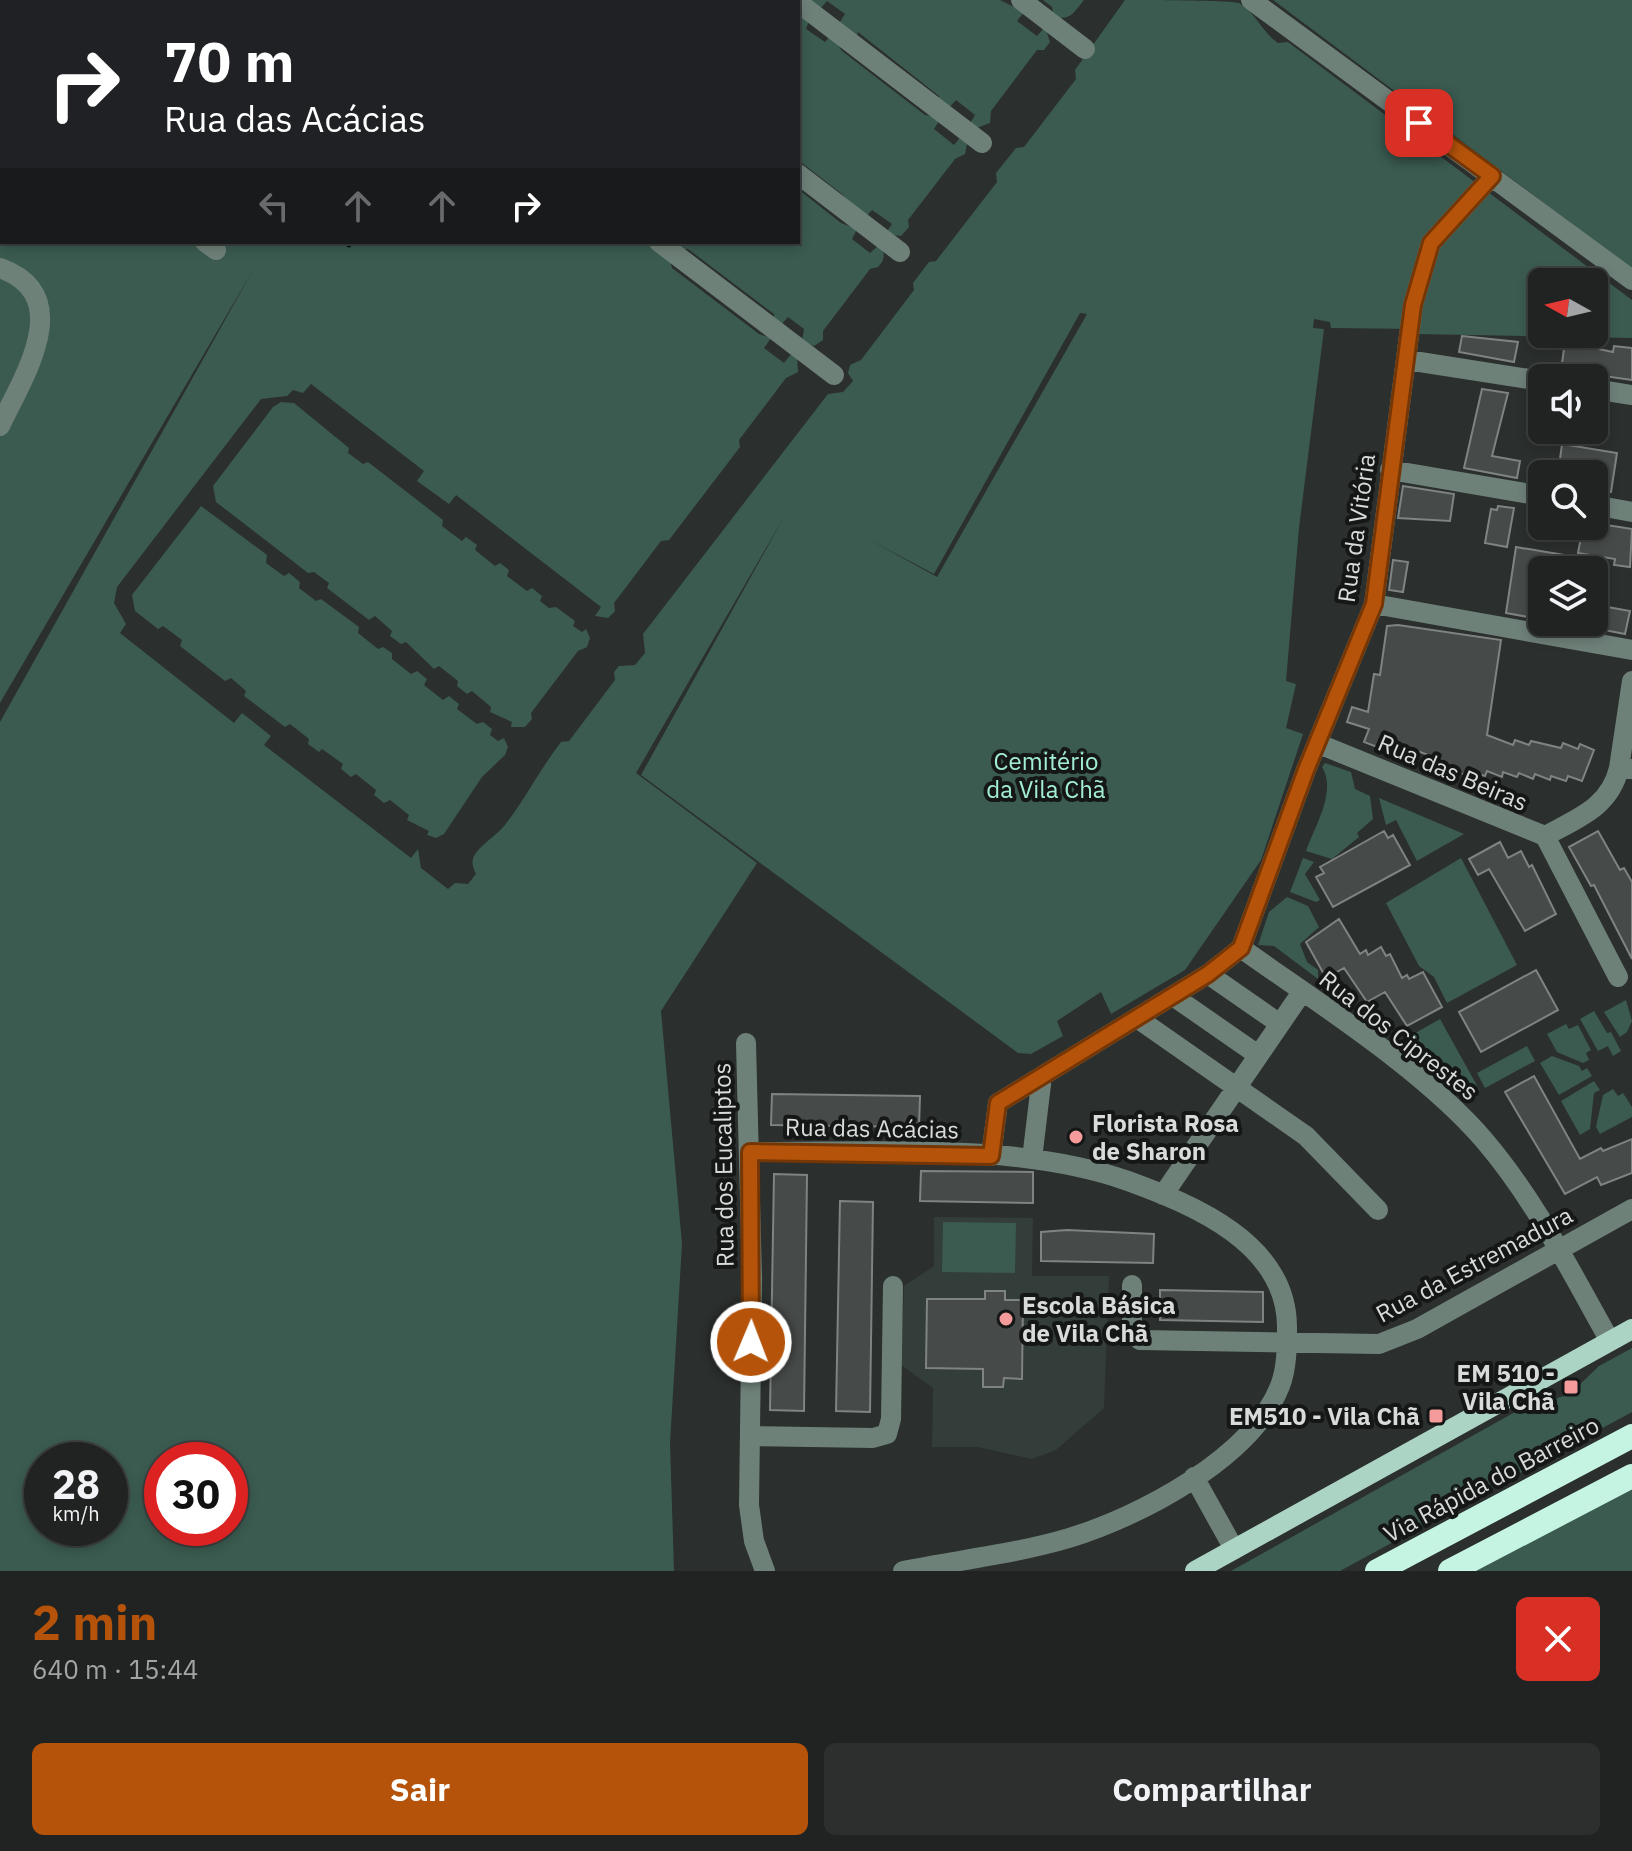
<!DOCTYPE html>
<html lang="pt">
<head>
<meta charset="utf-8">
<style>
  body { margin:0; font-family:"IBM Plex Sans",sans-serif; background:#2d2f2f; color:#f1f3f6; height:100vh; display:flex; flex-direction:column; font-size:30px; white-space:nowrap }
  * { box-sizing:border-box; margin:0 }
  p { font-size:26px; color:#a2a4a5 }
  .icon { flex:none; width:44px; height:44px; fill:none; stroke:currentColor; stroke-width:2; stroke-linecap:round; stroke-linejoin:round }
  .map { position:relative; height:1571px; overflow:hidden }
  .side { display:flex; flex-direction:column; background:#202322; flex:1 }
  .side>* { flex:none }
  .top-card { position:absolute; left:0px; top:0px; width:800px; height:244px; box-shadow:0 4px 12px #0003,0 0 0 2px #3d4040; background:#202124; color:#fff; overflow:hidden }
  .needle { width:52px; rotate:278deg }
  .controls { position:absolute; left:1528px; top:268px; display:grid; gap:16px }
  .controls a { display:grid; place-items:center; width:80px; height:80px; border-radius:12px; background:#202322; box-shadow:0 4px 12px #0003,0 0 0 2px #3d4040; font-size:40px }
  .speed { position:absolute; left:24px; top:1442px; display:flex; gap:16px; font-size:40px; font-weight:700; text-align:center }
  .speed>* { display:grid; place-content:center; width:104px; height:104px; border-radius:50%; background:#202322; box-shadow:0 4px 12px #0003,0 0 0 2px #3d4040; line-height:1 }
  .speed small { font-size:20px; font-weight:400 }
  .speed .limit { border:12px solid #d22; background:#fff; color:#111 }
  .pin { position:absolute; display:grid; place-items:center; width:68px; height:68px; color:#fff; margin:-34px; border-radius:16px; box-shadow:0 4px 12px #0006 }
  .me { position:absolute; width:88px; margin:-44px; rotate:1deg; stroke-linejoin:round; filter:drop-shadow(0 0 6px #0008) }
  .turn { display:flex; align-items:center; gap:28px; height:168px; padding:0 32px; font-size:36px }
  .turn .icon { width:104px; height:104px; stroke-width:2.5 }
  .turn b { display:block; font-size:56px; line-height:68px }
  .lanes { display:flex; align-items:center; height:76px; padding:0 32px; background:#0003; justify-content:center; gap:40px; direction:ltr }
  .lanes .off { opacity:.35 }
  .round { display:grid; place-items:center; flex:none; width:84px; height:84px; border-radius:12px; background:#2d2f2f }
  .head { display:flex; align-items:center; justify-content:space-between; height:136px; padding:0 32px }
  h1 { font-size:48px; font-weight:700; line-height:60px; color:#b45309 }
  .cta { display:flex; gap:16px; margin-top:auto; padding:16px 32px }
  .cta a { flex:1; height:92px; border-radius:12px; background:#b45309; color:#fff; font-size:32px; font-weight:700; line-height:92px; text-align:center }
  .cta a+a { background:#2d2f2f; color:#f1f3f6 }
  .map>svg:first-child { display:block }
  .built { fill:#333d39 }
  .green { fill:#3b5b50; fill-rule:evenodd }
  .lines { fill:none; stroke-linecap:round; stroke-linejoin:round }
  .stream { stroke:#001b11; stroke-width:5 }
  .building { fill:#464a48; stroke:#7f8381; stroke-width:2 }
  .minor { stroke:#6e8179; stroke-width:20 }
  .major { stroke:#acd4c4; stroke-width:20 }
  .highway { stroke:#c5f5e2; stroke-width:24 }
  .route-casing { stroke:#753606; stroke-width:20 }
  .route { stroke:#b45309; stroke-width:14 }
  .poi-dot { fill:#f59b9c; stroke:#151716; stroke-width:3 }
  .labels { text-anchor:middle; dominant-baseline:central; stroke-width:8; stroke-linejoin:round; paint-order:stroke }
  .street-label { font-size:24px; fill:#d8dbda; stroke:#151716 }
  .park-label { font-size:24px; fill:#a2eed2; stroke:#151716 }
  .poi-label { font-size:24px; font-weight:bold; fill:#d8dbda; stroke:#151716; text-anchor:start }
</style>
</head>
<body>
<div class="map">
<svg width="1632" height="1571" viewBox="0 0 1632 1571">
  <rect width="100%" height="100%" fill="#2b2f2d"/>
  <!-- built -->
  <path class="built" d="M934,1217L1033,1218L1032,1276H1109L1104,1408L1056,1450L1032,1459L978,1447H932L933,1388L901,1365L904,1286L934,1266Z"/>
  <!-- green -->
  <path class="green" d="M0,0L309,2H2V242H647L670,261L672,268L759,334L771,338L764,348L784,363L792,353L797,358L798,372L786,378L739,440L740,447L669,540L661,541L614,603L615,611L608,618L595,616L601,607L456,495L449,504L417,481L424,471L311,384L303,393L293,390L287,396L261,399L117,587L114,603L126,624L120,633L234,723L242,713L271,736L264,745L411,858L418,849L421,868L448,889L455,883L468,884L476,874C473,868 471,862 474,856C480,845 496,836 505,825C526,798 540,769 561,742L569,741L615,680L614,672L619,666L635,665L645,653L643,634L828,394L843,392L853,381L848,373L850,365L861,360L914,290L913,283L929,262L936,261L997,182L996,173L1016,148L1024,147L1076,79L1075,70L1125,0C1145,0 1226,0 1239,3C1256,13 1262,32 1278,43L1288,42L1632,300V338L1416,334V329L1331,328L1330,322L1314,319L1313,328L1324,329L1299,528L1286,681L1296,684L1286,728L1303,734L1261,860L1185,970L1111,1014L1101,992L1057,1021L1063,1036L1031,1054L1018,1053L641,775L784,517L636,773L757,863L661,1011L682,1244L670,1443L674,1571H0V722L253,270L0,703ZM1542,282H1594V334H1542ZM1080,313L1087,314L937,577L868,539L934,574ZM42,1460H110V1528H42ZM162,1460H230V1528H162Z
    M806,0H1000L1024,12L1017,21L1037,36L1045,27L1050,42L1044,50H1037L991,111L990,123L977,128L969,125L975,115L956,100L948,109L939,101V96L858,32L857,36L838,25L845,14L827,1L819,10Z
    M1043,0H1084C1074,12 1070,22 1054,16L1052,7Z
    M1273,0H1632V269L1588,236Z
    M798,10L810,18L806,29L825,42L831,35L842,51L925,115L941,118L934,129L954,145L962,135L967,144L965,154L955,159L908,220L909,227L901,236L885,234L892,224L872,210L864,219L842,194L798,160Z
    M798,189L841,223L857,229L852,239L870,253L879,245C886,254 885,259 878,267L870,269L823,331V340L814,346L802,341L804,329L788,317L781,325L774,320V314L688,249H682L672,242H798Z
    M281,402L294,403L349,448L348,453L363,464L368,462L443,520L442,526L462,541L466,537L477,545L475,550L495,566L500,563L509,570L507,576L527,591L532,588L542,596L540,601L549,608L556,607L575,621L573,626L582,632L586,629L590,638L587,647L578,651L531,713L532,719L525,727H511L512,722L490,712L491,707L472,691L467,694L457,686L458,681L439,666L434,669L406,642L401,644L390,636L392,631L375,616L369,620L327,588L329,583L314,572L308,573L216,502L213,486L273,407Z
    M201,506L267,555L266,563L284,576L289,573L300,582L299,588L316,601L321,599L359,627L358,633L378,649L383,647L392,653V659L411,674L417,671L427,679L424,685L443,700L449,696L459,704L457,709L477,724L483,722L492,729L490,735L498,741L504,738L508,747L505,755L482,777L444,834L436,838L427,835L429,831L407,820L409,815L390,800L384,803L374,795L376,790L356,774L351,777L341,769L343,764L322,749L319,752L308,744L309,739L290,724L285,727L244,696L246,691L231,678L225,681L180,646L182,640L163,626L158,629L135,611L132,595Z
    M1325,763L1351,772L1355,789L1370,796L1373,819L1357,833L1359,837L1332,859L1306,851C1315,826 1337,791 1322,767Z
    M1379,798L1464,834L1417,861L1396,820L1386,825Z
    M1303,858L1314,862L1305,874L1320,900L1316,902L1290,892Z
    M1461,858L1517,965L1447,1003L1434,977L1419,966L1386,903Z
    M1287,897L1308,906L1319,927L1300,944L1307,962L1318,970V979L1274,946L1258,945L1269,912Z
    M1626,1000L1632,1021L1627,1032L1620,1037L1604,1012Z
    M1594,1011L1607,1033L1611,1032L1621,1051L1613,1056L1608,1046L1598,1051L1580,1019Z
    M1440,1019L1480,1091L1403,1040Z
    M1566,1024L1569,1029L1578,1025L1591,1050L1586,1053L1589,1060L1583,1063L1557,1052L1547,1034Z
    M1527,1046L1535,1061L1485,1088L1477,1073Z
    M1552,1056L1579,1066L1582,1071L1587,1068L1592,1076L1559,1095L1540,1063Z
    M1594,1081L1600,1090L1594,1093L1590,1129L1580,1135L1561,1101Z
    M1613,1089L1618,1096L1623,1093L1632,1107V1117L1600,1134L1596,1127L1603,1095Z
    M943,1222L1016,1223L1015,1273L942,1272Z
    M1632,1348V1412L1340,1571H1231L1515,1412L1570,1394L1599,1366Z
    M1632,1483V1571H1471Z"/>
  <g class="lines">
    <!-- stream -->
    <path class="stream" d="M64,0L69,2
      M345,242L349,245"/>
  </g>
  <!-- building -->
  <path class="building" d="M1462,336L1518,342L1514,362L1459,352Z
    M1565,342L1613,352L1614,346L1632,348V380L1561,370Z
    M1482,389L1508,393L1492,456L1520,461L1517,478L1464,468Z
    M1562,444L1617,453L1611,492L1594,489V474H1574L1576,465L1560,459Z
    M1403,486L1454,494L1450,521L1398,518Z
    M1498,506L1514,508L1507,547L1485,543L1491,509L1497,510Z
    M1594,523L1632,529L1630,567L1614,565L1615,559L1578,553L1583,526Z
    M1516,547L1577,557L1576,570H1535L1528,617L1506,613Z
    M1393,560L1408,562L1403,592L1389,590Z
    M1602,606L1630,611L1625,634L1599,629Z
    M1398,625L1501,640L1487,735L1513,745L1515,740L1529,745L1531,741L1561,748L1563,743L1578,749L1580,744L1594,750L1582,781L1568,776L1566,781L1551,776L1550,780L1535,774L1533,779L1519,773L1517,777L1503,772L1502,777L1487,771L1485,776L1470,771L1468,776L1440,765L1442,760L1412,749L1409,759L1364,742L1369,729L1347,722L1352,707L1368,712L1374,674L1380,675L1387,626Z
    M1384,831L1388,838L1393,835L1410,865L1333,907L1316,877L1324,873L1320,867Z
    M1598,831L1620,870L1624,868L1632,882V959L1594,885L1591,886L1569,847Z
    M1500,842L1508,858L1521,851L1529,867L1532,865L1556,914L1525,931L1489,869L1478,875L1469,859Z
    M1339,919L1360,954L1366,950L1368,955L1381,947L1386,956L1390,954L1402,978L1407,975L1409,979L1423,972L1442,1007L1407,1026L1385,992L1367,1002L1344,968L1326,978L1306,942Z
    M1536,970L1558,1010L1481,1052L1459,1012Z
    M1534,1076L1580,1159L1601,1148L1603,1151L1632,1139V1173L1601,1185L1597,1177L1565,1194L1505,1092Z
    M772,1094L920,1096L919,1127L771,1125Z
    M921,1171L1033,1172V1203L920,1201Z
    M774,1174L807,1175L804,1411L770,1410Z
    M840,1201L873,1202L870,1412L836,1411Z
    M1067,1230L1154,1234L1153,1263L1041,1261V1232Z
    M1160,1290L1263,1292V1322L1160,1320Z
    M985,1291H1005V1300H1023L1022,1379L1004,1378L1003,1387H983V1369L926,1368L927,1299H985Z"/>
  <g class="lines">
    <!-- minor -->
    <path class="minor" d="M570,0L572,2
      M795,0L982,143
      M1021,0L1085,49
      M1251,0L1632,280
      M331,2V0
      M457,2L458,0
      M530,2L532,0
      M0,87L2,89
      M798,174L900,252
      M0,189H2
      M205,242L216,250
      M659,242L834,375
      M0,268C78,296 22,379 0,426
      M1407,360L1542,381
      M1594,389L1632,395
      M1390,470L1542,496
      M1594,505L1632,512
      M1374,604L1632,650
      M1319,744L1545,836C1578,818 1610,807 1619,768L1632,769
      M1619,768L1632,681
      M1545,836L1618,977
      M1241,948C1318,1003 1423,1069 1484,1140C1536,1201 1571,1272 1610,1341
      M1208,974L1280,1024
      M1173,996L1258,1055
      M1137,1018L1306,1136L1378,1210
      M746,1043L752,1279L749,1505L754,1541L765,1571
      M750,1152C868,1153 1016,1141 1128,1181C1194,1205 1286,1243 1287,1326C1287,1346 1287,1368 1280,1386C1252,1458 1139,1517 1069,1538C1015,1554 958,1560 903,1571
      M991,1156L998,1103L1208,974L1241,948L1306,770L1374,604L1413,305L1431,243L1492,176
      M1032,1159L1042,1076
      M1163,1195L1302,992
      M1132,1285V1328L1140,1340L1379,1344L1417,1329L1632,1209
      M750,1436L873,1438L887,1434L891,1419L893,1286
      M1194,1477L1234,1549"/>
    <!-- major -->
    <path class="major" d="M1195,1571L1632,1329"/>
    <!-- highway -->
    <path class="highway" d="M1377,1571L1632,1436
      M1450,1571L1632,1476"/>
  </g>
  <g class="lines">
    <defs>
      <path id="route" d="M751,1342L750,1152L991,1156L998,1103L1208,974L1241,948L1306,770L1374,604L1413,305L1431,243L1492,176L1419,123"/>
    </defs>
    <!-- route casing -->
    <use href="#route" class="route-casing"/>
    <!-- route -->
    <use href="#route" class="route"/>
  </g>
  <!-- markers -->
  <g class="poi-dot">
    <circle cx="1076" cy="1137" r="8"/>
    <circle cx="1006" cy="1319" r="8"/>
    <rect x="1563" y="1379" width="16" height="16" rx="4"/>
    <rect x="1428" y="1408" width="16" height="16" rx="4"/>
  </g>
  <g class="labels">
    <!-- street labels -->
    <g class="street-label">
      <text transform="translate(1356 528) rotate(-82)">Rua da Vitória</text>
      <text transform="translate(1453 772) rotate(23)">Rua das Beiras</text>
      <text transform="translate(1399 1035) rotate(38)">Rua dos Ciprestes</text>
      <text transform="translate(872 1128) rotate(1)">Rua das Acácias</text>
      <text transform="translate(723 1165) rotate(-91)">Rua dos Eucaliptos</text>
      <text transform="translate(1474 1264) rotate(-28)">Rua da Estremadura</text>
      <text transform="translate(1491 1479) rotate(-28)">Via Rápida do Barreiro</text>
    </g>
    <!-- park labels -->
    <g class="park-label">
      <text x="1046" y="761">Cemitério<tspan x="1046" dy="28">da Vila Chã</tspan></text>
    </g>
    <!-- poi labels -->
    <g class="poi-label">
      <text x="1092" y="1123">Florista Rosa<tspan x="1092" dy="28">de Sharon</tspan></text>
      <text x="1022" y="1305">Escola Básica<tspan x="1022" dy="28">de Vila Chã</tspan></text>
      <text x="1555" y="1373" text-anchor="end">EM 510 -<tspan x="1555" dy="28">Vila Chã</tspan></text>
      <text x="1420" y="1416" text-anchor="end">EM510 - Vila Chã</text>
    </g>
  </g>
</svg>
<div class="controls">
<a><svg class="needle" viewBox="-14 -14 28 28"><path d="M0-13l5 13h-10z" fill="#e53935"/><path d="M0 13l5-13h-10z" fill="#a2a4a5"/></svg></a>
<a><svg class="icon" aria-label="sound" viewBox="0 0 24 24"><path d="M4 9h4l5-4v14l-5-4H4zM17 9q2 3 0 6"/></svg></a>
<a><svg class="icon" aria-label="search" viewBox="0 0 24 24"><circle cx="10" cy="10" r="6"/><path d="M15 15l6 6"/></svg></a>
<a><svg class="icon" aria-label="layers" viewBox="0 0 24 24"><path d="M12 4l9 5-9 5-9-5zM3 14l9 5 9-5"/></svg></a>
</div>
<div class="speed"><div>28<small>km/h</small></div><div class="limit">30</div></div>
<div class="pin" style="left:1419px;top:123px;background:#d93025"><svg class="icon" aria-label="arrive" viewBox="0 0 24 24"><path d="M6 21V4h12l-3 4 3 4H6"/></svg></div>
<svg class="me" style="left:751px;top:1342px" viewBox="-20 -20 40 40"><circle r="17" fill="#b45309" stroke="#fff" stroke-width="3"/><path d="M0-11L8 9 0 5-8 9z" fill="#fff"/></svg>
<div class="top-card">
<div class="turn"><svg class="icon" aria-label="right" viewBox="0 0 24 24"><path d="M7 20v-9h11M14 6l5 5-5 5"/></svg><div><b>70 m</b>Rua das Acácias</div></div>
<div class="lanes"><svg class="icon off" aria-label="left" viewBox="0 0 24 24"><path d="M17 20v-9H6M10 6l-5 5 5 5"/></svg><svg class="icon off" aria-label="ahead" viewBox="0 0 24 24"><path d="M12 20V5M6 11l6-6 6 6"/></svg><svg class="icon off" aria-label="ahead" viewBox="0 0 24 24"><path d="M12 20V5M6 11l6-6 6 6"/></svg><svg class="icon" aria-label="right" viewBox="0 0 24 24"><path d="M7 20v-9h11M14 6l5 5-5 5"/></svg></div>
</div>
</div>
<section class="side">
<div class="head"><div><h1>2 min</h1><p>640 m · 15:44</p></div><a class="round" style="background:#d93025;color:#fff"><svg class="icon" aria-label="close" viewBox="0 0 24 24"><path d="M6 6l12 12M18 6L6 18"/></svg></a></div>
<div class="cta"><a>Sair</a><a>Compartilhar</a></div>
</section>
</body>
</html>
